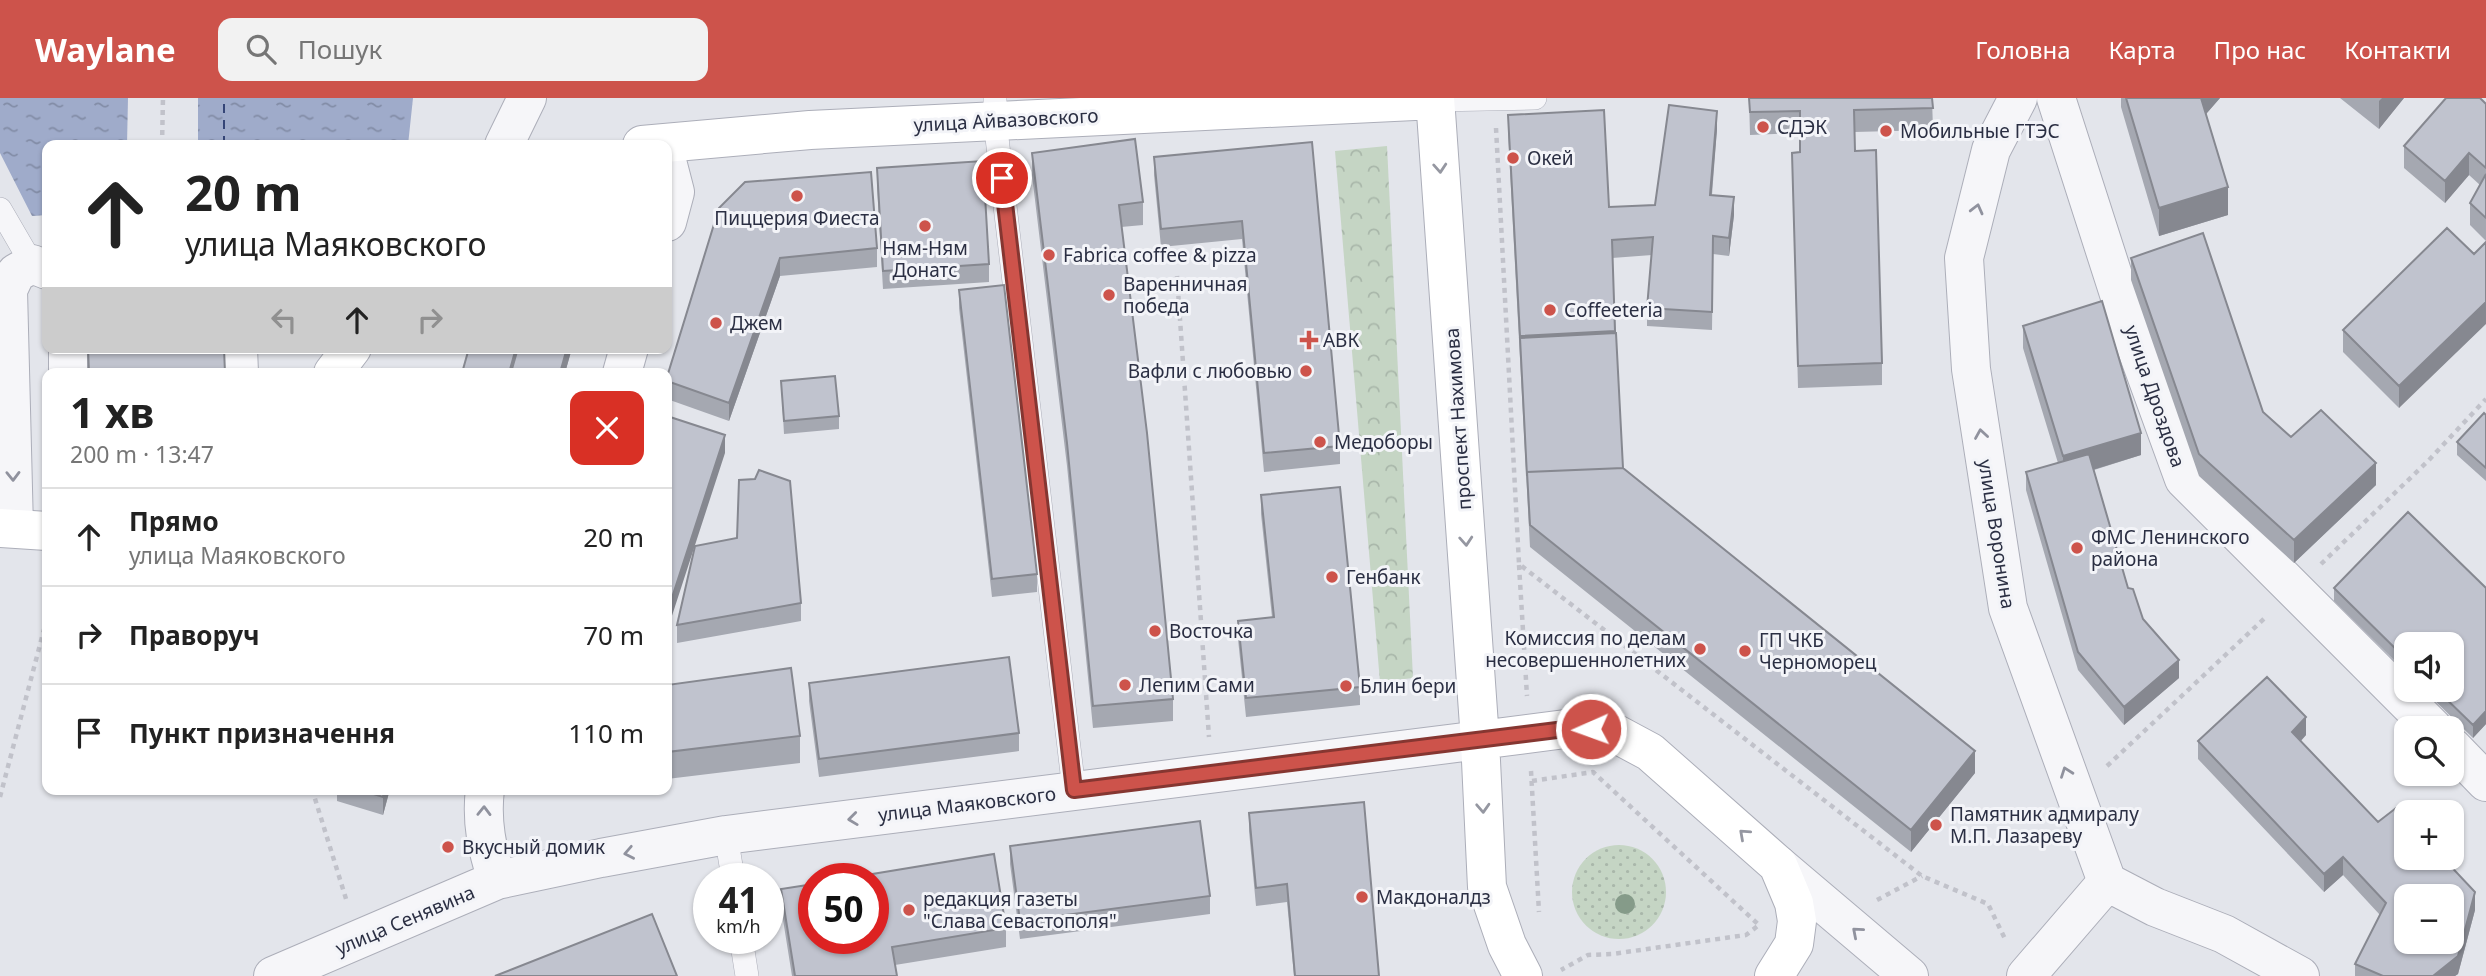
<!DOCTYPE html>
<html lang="uk">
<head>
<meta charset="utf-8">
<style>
  body { margin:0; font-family:"Noto Sans",sans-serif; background:#f2f2f2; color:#222; height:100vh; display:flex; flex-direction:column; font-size:26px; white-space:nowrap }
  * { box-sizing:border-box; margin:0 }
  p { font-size:23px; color:#767676 }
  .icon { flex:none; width:38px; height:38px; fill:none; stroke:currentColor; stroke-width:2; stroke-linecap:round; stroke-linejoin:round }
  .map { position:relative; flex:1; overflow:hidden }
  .panel { position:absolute; left:42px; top:270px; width:630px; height:427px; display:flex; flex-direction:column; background:#fff; border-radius:14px; box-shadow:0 2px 5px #0004 }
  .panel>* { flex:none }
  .guide { position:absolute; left:42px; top:42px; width:630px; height:214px; border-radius:14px; box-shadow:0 2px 5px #0004; background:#fff; color:#222; overflow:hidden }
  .tools { position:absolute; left:2394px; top:534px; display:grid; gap:14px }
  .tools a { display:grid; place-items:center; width:70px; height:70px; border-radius:14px; background:#fff; box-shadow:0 2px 5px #0004; font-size:35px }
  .speed { position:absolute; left:693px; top:765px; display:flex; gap:14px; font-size:35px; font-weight:700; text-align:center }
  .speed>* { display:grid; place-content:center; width:91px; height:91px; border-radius:50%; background:#fff; box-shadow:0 2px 5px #0004; line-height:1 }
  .speed small { font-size:18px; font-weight:400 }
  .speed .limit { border:10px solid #d22; background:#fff; color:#111 }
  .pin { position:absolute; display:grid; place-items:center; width:60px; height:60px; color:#fff; margin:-30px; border:4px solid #fff; border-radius:50%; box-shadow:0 2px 7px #0007 }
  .me { position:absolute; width:77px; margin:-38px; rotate:268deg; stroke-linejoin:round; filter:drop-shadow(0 0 5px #0008) }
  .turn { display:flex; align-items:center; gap:24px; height:147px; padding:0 28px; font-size:32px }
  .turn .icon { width:91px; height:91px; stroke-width:2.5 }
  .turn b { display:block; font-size:49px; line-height:60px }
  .lanes { display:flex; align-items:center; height:66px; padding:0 28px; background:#0003; justify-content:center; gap:35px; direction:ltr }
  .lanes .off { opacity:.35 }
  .round { display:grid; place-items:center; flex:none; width:74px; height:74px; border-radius:14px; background:#f2f2f2 }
  .summary { display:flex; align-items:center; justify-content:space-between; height:119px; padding:0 28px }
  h1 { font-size:42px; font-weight:700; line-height:52px }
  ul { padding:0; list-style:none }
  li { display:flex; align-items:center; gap:21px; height:98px; padding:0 28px; border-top:2px solid #e0e0e0 }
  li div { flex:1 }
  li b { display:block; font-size:26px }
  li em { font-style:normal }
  header { display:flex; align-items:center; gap:42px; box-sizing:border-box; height:98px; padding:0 35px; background:#cd534b; color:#fff }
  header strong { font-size:33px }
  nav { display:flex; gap:38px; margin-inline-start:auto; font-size:24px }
  .search { width:490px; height:63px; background:#f2f2f2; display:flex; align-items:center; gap:18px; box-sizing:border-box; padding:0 24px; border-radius:14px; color:#767676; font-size:26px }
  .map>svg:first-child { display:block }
  .grass { fill:url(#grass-dots) }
  .forest { fill:url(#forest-crowns) }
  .water { fill:url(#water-ripples) }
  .pier { fill:#e3e5eb }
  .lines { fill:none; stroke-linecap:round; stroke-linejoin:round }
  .ferry { stroke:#354577; stroke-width:2; stroke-dasharray:9 7; stroke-linecap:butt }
  .lane-casing { stroke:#acaeb9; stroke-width:24 }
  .street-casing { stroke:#acaeb9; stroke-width:40 }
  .secondary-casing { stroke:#acaeb9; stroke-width:40 }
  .path { stroke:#c1c2ca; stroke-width:4.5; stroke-dasharray:5 5; stroke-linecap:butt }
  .lane { stroke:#f6f6f9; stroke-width:23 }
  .street { stroke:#f6f6f9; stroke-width:38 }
  .secondary { stroke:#fff; stroke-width:38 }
  .tree { fill:#859b89 }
  .wall { fill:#a5a8b1 }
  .shaded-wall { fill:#868890 }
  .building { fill:#c0c3ce; stroke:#868890; stroke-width:2; fill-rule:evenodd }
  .oneway { stroke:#9597a1 }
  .oneway2 { stroke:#90929e }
  .route-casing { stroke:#853631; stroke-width:18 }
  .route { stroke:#cd534b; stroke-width:12 }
  .poi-dot { fill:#cd534b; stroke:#f3f4f8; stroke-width:2.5 }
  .labels { text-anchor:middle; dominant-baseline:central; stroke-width:6; stroke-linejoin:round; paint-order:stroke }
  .street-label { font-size:19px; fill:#2b2f43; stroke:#f3f4f8 }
  .poi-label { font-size:19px; fill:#2b2f43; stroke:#f3f4f8; text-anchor:start }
</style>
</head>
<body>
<header>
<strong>Waylane</strong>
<div class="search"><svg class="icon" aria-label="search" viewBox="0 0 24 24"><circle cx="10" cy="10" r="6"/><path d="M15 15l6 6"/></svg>Пошук</div>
<nav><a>Головна</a><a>Карта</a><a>Про нас</a><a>Контакти</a></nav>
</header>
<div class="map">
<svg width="2486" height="878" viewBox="0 0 2486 878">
  <defs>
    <pattern id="grass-dots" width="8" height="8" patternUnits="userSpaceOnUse" patternTransform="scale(1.75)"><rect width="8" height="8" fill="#c5d5c4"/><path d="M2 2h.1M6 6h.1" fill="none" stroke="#a9b7aa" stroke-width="1.8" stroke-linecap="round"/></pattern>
    <pattern id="forest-crowns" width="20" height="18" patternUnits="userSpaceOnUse" patternTransform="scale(1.75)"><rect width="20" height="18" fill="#c5d5c4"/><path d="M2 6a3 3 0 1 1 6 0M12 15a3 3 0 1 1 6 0" fill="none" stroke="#a9b7aa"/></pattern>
    <pattern id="water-ripples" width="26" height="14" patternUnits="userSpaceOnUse" patternTransform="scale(1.75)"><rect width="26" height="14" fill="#9fabca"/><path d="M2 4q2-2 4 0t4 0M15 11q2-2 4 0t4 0" fill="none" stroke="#828ca6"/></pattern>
  </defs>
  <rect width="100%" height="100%" fill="#e3e5eb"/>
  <!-- grass -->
  <path class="grass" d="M1572 794a47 47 0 1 1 94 0a47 47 0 1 1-94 0Z"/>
  <!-- forest -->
  <path class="forest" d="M1387,48L1413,580L1380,584L1335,53Z"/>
  <!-- water -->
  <path class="water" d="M0,0H413L408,47H47V117L32,118L0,55Z"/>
  <!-- pier -->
  <path class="pier" d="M128,0H198V47H127Z"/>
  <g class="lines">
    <!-- ferry -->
    <path class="ferry" d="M224,47V0"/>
    <defs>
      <path id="lane" d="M995,0V23L1074,692
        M1435,2L1535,0
        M0,111L32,166
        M726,737L733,780
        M741,840L747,878"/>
      <path id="street" d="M2018,0L1991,52L1964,160L1971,271L2008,510L2107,784
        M2056,0L2136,249L2184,381L2433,630
        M504,47L527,0
        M667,63L675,94L667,124
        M68,250V275
        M238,250L239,275
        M622,275L629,250
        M14,430L8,192L16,175L32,166L47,172
        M2452,649L2486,684
        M485,691C481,724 487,751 497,782
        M1778,767L1909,878
        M2107,784L2155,809L2224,836L2300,878
        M273,878L497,782L601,760L726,737L1480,642
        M2026,878L2107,784"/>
      <path id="secondary" d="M1435,0L1480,642L1487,789L1507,847L1523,878
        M642,47L810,32L1435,2
        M333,275L352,250
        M0,430L47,433
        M1480,642L1573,630L1609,632L1650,654L1778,767L1794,805L1797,823L1794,846L1774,878"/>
    </defs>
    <!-- lane casing -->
    <use href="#lane" class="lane-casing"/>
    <!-- street casing -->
    <use href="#street" class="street-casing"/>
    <!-- secondary casing -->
    <use href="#secondary" class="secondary-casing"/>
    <!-- path -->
    <path class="path" d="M1496,30L1519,466L1922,778L1988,806L2006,843
      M162,47L163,0
      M1177,178L1209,639
      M2321,466L2428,363L2486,301
      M1519,467L1527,598
      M2107,668L2267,518
      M1531,673L1539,814
      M1532,683L1593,674L1759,827L1746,837L1612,856L1588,857L1561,872
      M312,691L347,804
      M0,699L47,520
      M1877,802L1922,778"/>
    <!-- lane -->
    <use href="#lane" class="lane"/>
    <!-- street -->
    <use href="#street" class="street"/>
    <!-- secondary -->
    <use href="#secondary" class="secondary"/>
  </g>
  <!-- trees -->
  <circle class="tree" cx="1625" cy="806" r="10"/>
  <!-- wall -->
  <path class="wall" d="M1749,0H1932L1933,32L1854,34L1855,53L1882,265V287L1798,290L1792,55L1800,54V35L1750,37Z
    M2121,0H2220L2206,16L2228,117L2159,138L2121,9Z
    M2340,0H2404L2379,31Z
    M2486,6V143L2470,127V105L2480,87L2469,77L2445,105L2404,70V48Z
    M1508,17L1609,109L1655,107L1717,31L1712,97L1734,117L1729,158L1713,156L1712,232L1647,228V210L1652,157L1612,160L1623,370L1975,675L1911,754L1530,449L1508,35Z
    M1312,44L1340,348V366L1264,374L1242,141L1161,149L1154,77V59Z
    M1032,55L1143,104V127L1121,129L1173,601V623L1093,630L1067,368L1032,77Z
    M877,70L989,166V184L883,191L877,88Z
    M719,110L877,150V169L780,178L729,323L667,301V279Z
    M2474,156L2399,310L2343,254V232Z
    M2131,160L2263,314L2291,339L2376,387L2294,465L2199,378L2131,182Z
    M959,192L1037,476V494L992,499L959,210Z
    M2023,228L2141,357L2094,372L2128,490L2143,521L2179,580L2124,627L2078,572L2026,392V374L2058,365L2023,250Z
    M469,250H572L565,275H462Z
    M781,283L839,318V331L784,336Z
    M2486,317V383L2457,357V344Z
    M1261,397L1360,589V607L1246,619L1238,541V523L1272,519L1261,416Z
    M737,440L801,505V523L677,545V527Z
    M2334,490H2486V626L2473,640L2424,592H2452L2406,546V574L2334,503Z
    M809,585L1019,635V653L819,679L809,603Z
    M667,587L800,638V665L667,681Z
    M2306,637L2301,643L2378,724L2475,812L2458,876L2455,878H2355V866L2380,817L2343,777L2324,794L2198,661V643Z
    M337,691H390L383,717L337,703Z
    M561,691H584L564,694Z
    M1249,715L1379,878H1294L1287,804L1256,808L1249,733Z
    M1010,748L1210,798V816L1020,841L1010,766Z
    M781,791L1006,830V849L895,867L897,878H792L781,809Z"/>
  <!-- shaded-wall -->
  <path class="shaded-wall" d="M2200,0H2220L2200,23Z
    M2382,0H2404L2379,31V3Z
    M1717,13V31L1710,115V97Z
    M2469,55V77L2445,105V83Z
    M2228,89V117L2159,138V110Z
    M1734,99V117L1729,158V140Z
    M780,160V178L729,323V305Z
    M2486,204V226L2399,310V288Z
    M516,250H523L512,271V275H509Z
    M567,250H572L565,275H560Z
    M2141,335V357L2063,381V358Z
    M725,337V355L668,530L667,581V515Z
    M2376,365V387L2294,465V442Z
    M2179,562V580L2124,627V609Z
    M2486,613V626L2473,640V627Z
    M2306,619V637L2292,652V634Z
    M1975,653V675L1911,754V732Z
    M385,691H390L383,717V699Z
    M2343,759V777L2324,794V776Z
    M2475,794V812L2458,876L2455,878H2433Z"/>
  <!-- building -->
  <path class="building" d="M1749,0H1932L1933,10L1854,12L1855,53L1876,52L1882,265L1798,268L1792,55L1800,54V13L1750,14Z
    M2126,0H2201L2228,89L2159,110Z
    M2446,0H2480L2486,6V70L2469,55L2445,83L2404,48Z
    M1669,7L1717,13L1710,97L1734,99L1729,140L1713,138L1712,214L1647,210L1653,139L1612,142L1615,233L1520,238L1508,17L1604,12L1609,109L1655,107Z
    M1135,41L1143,104L1119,107L1147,335L1173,601L1093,608L1067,345L1032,55Z
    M1312,44L1340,348L1264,355L1242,123L1161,131L1154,59Z
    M983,63L989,166L883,173L877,70Z
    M871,74L877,150L780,160L729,305L667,283V279L719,110L745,84Z
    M2486,76V120L2470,105Z
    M2447,130L2474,156L2486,144V204L2399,288L2343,232Z
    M2203,135L2263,314L2291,339L2321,312L2376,365L2294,442L2199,356L2131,160Z
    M1004,187L1037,476L992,481L959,192Z
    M2102,203L2141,335L2063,358L2023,228Z
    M1616,235L1623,370L1527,374V378L1520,240Z
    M88,250H224L225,275H89Z
    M469,250H516L509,275H462Z
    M518,250H567L560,275H527L512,271Z
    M835,278L839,318L784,323L781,283Z
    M2484,315L2486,317V370L2457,344Z
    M667,318L725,337L667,515Z
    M2089,356L2128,490L2133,491L2143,521L2179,562L2124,609L2078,554L2026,374Z
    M1623,370L1975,653L1911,732L1530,427L1527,374Z
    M759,372L790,383L801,505L677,527L695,448L737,440L739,382L755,381Z
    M1340,389L1360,589L1246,600L1238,523L1274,519L1261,397Z
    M2408,414L2486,490V613L2473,627L2437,592H2452V546H2406V561L2334,490Z
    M1009,559L1019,635L819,661L809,585Z
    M791,570L800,638L667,654V587Z
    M2267,579L2306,619L2292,634L2378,724L2396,710L2406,721V760H2443L2475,794L2458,858L2433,878H2383L2355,866L2386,805L2343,759L2324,776L2198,643ZM2406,798H2452V844H2406Z
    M358,691H385L383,699Z
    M1364,704L1379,878H1295L1287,786L1256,790L1249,715Z
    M1200,723L1210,798L1020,823L1010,748Z
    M994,756L1006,830L892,849L897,878H795L781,791L814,786V840H873V780H848Z
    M652,816L677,878H495Z"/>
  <!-- one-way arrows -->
  <defs><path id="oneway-chevron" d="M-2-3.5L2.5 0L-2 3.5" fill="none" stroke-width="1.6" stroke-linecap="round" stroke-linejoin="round" transform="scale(1.75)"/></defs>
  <g class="oneway">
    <use href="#oneway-chevron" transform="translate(1440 70) rotate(86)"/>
    <use href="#oneway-chevron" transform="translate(1466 443) rotate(86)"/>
    <use href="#oneway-chevron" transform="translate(1483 710) rotate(87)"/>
    <use href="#oneway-chevron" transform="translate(1744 736) rotate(-138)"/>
  </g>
  <g class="oneway2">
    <use href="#oneway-chevron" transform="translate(1977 111) rotate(-76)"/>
    <use href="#oneway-chevron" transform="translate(1981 336) rotate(-99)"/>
    <use href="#oneway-chevron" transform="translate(13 378) rotate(89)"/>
    <use href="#oneway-chevron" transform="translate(2066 674) rotate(-110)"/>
    <use href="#oneway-chevron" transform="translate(484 713) rotate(-89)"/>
    <use href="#oneway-chevron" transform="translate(853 721) rotate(173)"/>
    <use href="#oneway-chevron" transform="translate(629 755) rotate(169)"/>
    <use href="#oneway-chevron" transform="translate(1857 834) rotate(-139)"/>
  </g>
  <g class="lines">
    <defs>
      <path id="route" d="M1002,80L1074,692L1573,630L1591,631"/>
    </defs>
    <!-- route casing -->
    <use href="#route" class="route-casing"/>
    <!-- route -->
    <use href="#route" class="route"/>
  </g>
  <!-- markers -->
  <g class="poi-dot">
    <circle cx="1763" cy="29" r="7"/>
    <circle cx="1886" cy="33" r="7"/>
    <circle cx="1513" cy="60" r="7"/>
    <circle cx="797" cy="98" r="7"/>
    <circle cx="925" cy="128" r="7"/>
    <circle cx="1049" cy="157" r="7"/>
    <circle cx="1109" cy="197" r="7"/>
    <circle cx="1550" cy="212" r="7"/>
    <circle cx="716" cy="225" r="7"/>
    <path d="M1305.5 231.5h7v7h7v7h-7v7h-7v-7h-7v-7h7z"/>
    <circle cx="1306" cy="273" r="7"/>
    <circle cx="1320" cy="344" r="7"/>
    <circle cx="2077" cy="450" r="7"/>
    <circle cx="1332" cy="479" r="7"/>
    <circle cx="1155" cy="533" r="7"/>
    <circle cx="1700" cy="551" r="7"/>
    <circle cx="1745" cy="553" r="7"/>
    <circle cx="1125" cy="587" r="7"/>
    <circle cx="1346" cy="588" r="7"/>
    <circle cx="1936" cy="727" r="7"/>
    <circle cx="448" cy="749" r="7"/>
    <circle cx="1362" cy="799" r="7"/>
    <circle cx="909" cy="812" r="7"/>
  </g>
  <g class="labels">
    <!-- street labels -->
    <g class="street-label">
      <text transform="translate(1006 22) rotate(-3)">улица Айвазовского</text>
      <text transform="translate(2155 298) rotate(71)">улица Дроздова</text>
      <text transform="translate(1458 321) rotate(-94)">проспект Нахимова</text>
      <text transform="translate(1997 436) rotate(81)">улица Воронина</text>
      <text transform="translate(967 706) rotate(-7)">улица Маяковского</text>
      <text transform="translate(405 822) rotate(-23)">улица Сенявина</text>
    </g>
    <!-- poi labels -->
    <g class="poi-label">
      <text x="1777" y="29">СДЭК</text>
      <text x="1900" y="33">Мобильные ГТЭС</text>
      <text x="1527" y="60">Окей</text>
      <text x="797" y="120" text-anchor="middle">Пиццерия Фиеста</text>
      <text x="925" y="150" text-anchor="middle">Ням-Ням<tspan x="925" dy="22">Донатс</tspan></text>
      <text x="1063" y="157">Fabrica coffee &amp; pizza</text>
      <text x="1123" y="186">Варенничная<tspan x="1123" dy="22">победа</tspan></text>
      <text x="1564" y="212">Coffeeteria</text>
      <text x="730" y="225">Джем</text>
      <text x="1323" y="242">АВК</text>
      <text x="1292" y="273" text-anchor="end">Вафли с любовью</text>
      <text x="1334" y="344">Медоборы</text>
      <text x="2091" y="439">ФМС Ленинского<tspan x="2091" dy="22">района</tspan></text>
      <text x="1346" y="479">Генбанк</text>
      <text x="1169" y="533">Восточка</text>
      <text x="1686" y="540" text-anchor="end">Комиссия по делам<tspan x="1686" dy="22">несовершеннолетних</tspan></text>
      <text x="1759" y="542">ГП ЧКБ<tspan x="1759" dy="22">Черноморец</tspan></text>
      <text x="1139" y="587">Лепим Сами</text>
      <text x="1360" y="588">Блин бери</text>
      <text x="1950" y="716">Памятник адмиралу<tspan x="1950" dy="22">М.П. Лазареву</tspan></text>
      <text x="462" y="749">Вкусный домик</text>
      <text x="1376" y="799">Макдоналдз</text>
      <text x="923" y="801">редакция газеты<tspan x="923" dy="22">"Слава Севастополя"</tspan></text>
    </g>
  </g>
</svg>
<div class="tools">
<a><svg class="icon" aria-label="sound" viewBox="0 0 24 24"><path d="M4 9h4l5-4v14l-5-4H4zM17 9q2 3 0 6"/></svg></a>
<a><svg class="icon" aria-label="search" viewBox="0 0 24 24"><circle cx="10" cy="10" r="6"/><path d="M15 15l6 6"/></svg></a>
<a>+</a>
<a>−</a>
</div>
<div class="speed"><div>41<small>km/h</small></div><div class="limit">50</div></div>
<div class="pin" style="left:1002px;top:80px;background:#d93025"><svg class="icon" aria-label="arrive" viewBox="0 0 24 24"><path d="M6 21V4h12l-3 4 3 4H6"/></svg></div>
<svg class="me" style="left:1591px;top:631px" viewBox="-20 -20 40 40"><circle r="17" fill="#cd534b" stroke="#fff" stroke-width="3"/><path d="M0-11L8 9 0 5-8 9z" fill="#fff"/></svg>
<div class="guide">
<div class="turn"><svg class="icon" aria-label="ahead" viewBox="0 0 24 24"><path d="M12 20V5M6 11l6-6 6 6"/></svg><div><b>20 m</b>улица Маяковского</div></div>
<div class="lanes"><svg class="icon off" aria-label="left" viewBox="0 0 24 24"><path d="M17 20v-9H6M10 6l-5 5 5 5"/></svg><svg class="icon" aria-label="ahead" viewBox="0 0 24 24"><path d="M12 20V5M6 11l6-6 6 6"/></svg><svg class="icon off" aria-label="right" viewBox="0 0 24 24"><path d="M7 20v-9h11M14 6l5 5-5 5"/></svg></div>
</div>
<section class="panel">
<div class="summary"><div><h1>1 хв</h1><p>200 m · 13:47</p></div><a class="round" style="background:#d93025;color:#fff"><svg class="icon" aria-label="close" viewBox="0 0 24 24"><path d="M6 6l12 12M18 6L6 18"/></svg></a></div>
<ul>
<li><svg class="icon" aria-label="ahead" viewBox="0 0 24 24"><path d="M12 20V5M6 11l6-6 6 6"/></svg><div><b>Прямо</b><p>улица Маяковского</p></div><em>20 m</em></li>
<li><svg class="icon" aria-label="right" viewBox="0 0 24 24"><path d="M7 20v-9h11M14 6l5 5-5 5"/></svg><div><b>Праворуч</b></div><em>70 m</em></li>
<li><svg class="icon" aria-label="arrive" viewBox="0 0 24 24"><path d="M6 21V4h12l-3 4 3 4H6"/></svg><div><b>Пункт призначення</b></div><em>110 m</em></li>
</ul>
</section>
</div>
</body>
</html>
